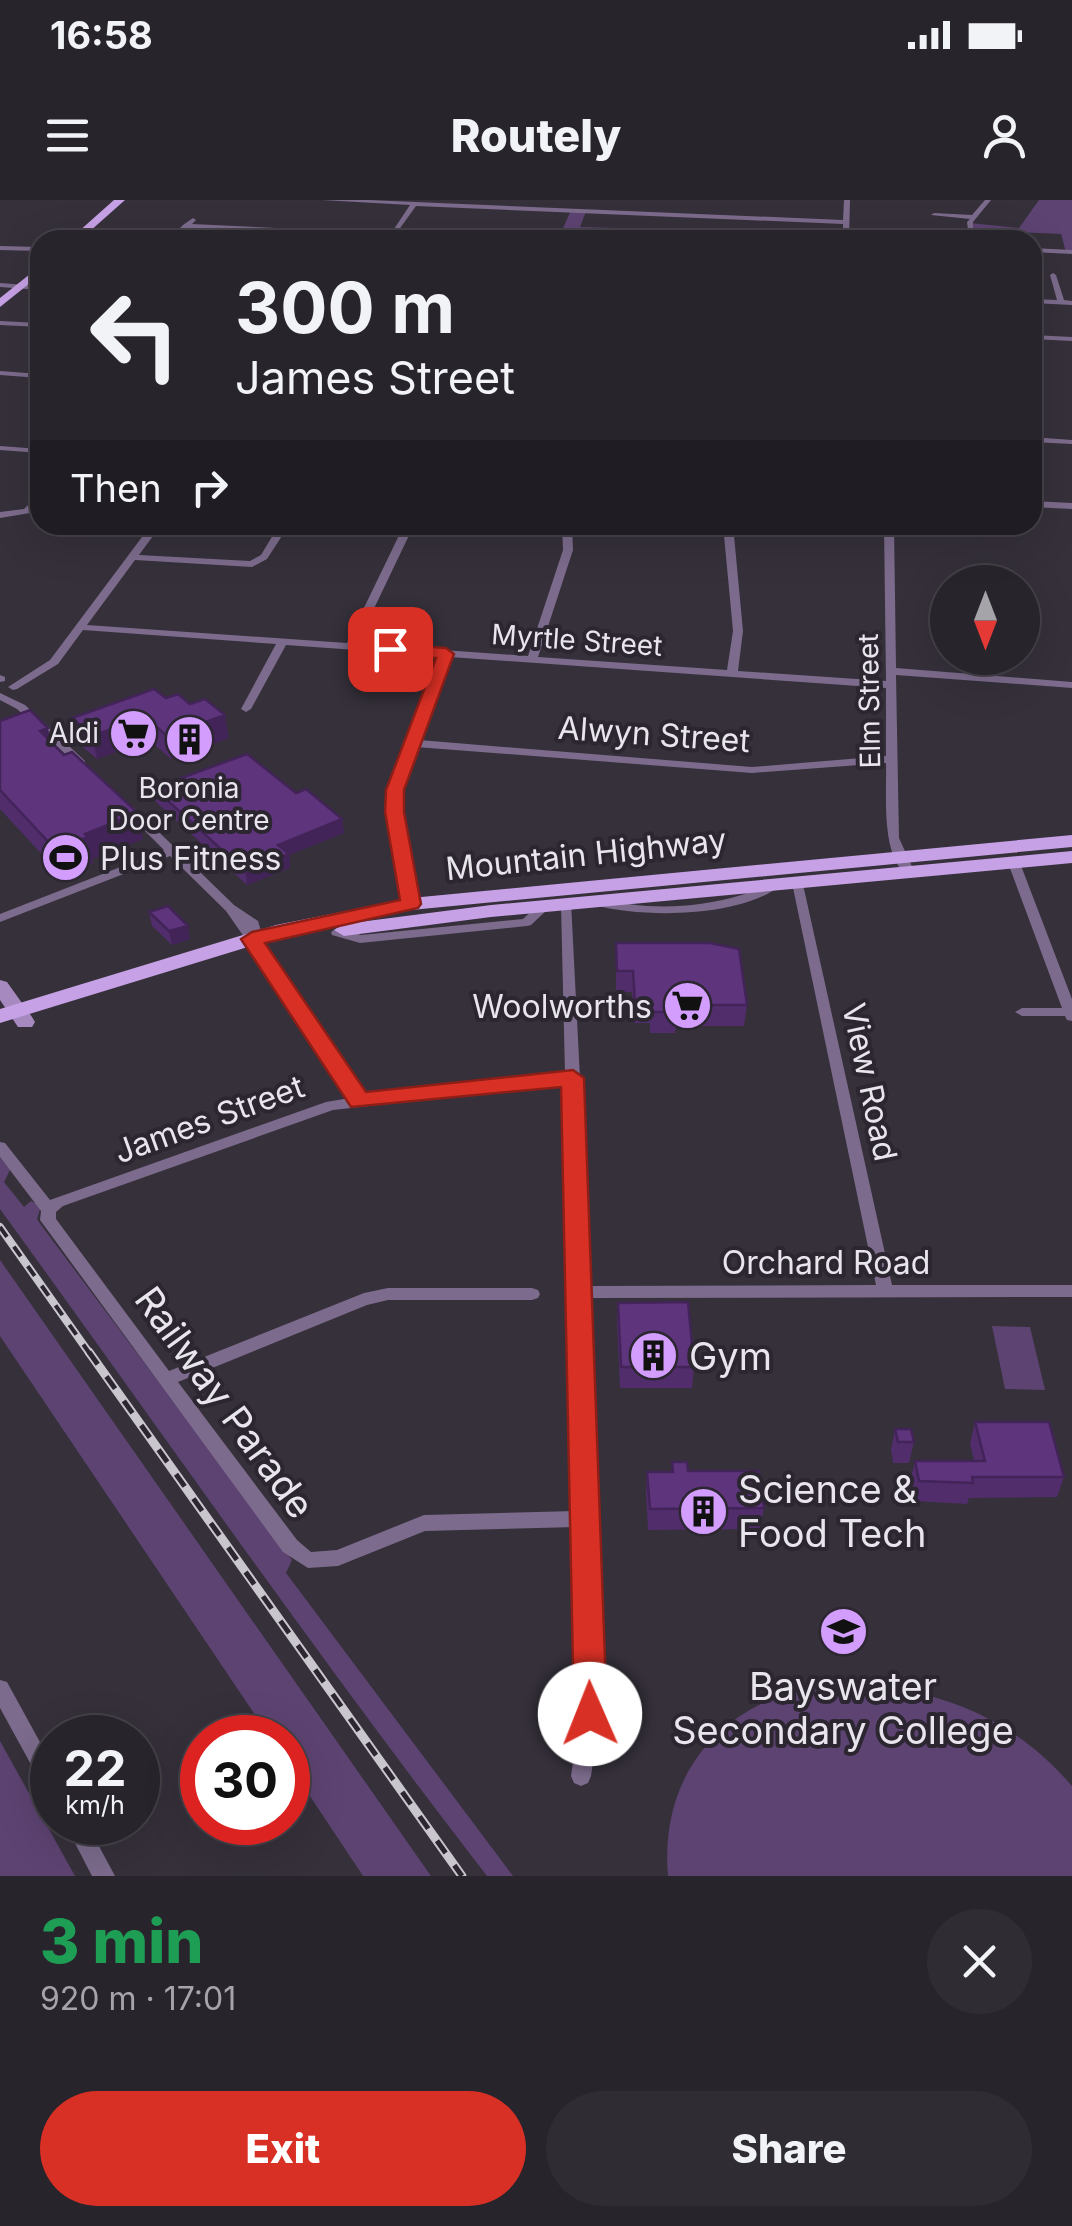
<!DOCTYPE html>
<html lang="en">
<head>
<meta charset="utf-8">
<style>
  body { margin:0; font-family:Inter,sans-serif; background:#302c34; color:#f1f3f6; height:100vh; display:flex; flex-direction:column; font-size:38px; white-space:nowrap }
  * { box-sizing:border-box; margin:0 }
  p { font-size:32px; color:#a5a4a9 }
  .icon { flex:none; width:55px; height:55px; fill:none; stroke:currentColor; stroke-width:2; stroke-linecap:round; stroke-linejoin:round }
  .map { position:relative; height:1676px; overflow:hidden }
  .details { display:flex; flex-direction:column; background:#28242c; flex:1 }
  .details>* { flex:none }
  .banner { position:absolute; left:30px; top:30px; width:1012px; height:305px; border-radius:30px; box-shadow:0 10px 40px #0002,0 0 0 2px #444148; background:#28242c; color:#f1f3f6; overflow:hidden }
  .needle { width:65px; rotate:180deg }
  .tools { position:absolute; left:930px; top:365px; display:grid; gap:20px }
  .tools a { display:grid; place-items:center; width:110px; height:110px; border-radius:50%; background:#28242c; box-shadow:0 10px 40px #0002,0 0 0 2px #444148; font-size:50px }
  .speed { position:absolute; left:30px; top:1515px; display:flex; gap:20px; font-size:50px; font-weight:700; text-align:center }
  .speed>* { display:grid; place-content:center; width:130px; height:130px; border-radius:50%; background:#28242c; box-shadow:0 10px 40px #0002,0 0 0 2px #444148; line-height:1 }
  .speed small { font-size:25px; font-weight:400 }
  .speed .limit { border:15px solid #d22; background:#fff; color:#111 }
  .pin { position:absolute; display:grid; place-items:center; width:85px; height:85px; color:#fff; margin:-42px; border-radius:20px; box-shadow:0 5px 15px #0006 }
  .me { position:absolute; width:110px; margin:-55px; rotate:359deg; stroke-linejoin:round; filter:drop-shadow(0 0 8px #0008) }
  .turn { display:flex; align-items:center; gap:35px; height:210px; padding:0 40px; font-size:45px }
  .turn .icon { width:130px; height:130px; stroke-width:2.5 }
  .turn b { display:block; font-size:70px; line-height:85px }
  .then { display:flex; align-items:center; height:95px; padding:0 40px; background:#0003; gap:20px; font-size:38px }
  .round { display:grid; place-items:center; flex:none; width:105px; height:105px; border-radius:52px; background:#302c34 }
  .overview { display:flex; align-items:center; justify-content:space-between; height:170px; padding:0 40px }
  h1 { font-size:60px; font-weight:800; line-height:75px; color:#1e9e55 }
  .action { display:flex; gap:20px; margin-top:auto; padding:20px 40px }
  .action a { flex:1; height:115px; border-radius:60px; background:#d93025; color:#fff; font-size:40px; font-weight:800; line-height:115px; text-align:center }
  .action a+a { background:#302c34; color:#f1f3f6 }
  .status { display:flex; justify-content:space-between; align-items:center; height:70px; padding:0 50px; background:#28242c; direction:ltr }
  .status svg { height:28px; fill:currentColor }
  header { display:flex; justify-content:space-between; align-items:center; height:130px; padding:0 40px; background:#28242c; font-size:45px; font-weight:800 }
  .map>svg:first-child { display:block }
  .green { fill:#5d4372 }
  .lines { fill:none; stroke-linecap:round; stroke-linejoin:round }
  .street { fill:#7c6b8c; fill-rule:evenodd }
  .secondary { fill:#a689bf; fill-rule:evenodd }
  .primary { fill:#c6a1e6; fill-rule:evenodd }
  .rail-far1-casing { stroke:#cac6ce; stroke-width:8 }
  .rail-casing { stroke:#cac6ce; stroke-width:9 }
  .rail-far1 { stroke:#2b2630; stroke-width:4; stroke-dasharray:12; stroke-linecap:butt }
  .rail { stroke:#2b2630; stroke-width:5; stroke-dasharray:15; stroke-linecap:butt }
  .wall { fill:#512d6c }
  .shaded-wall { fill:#422458 }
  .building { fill:#5e347d; stroke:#422458; stroke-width:2.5 }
  .route { fill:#d93025; stroke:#8d1f18; stroke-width:2.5 }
  .labels { text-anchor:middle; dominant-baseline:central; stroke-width:8; stroke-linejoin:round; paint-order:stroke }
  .far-street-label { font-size:28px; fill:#e9e5ec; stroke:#2b2630 }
  .far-poi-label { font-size:28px; fill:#e9e5ec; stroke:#2b2630; text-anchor:end }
  .street-label { font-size:32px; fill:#e9e5ec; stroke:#2b2630 }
  .poi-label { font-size:32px; fill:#e9e5ec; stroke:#2b2630; text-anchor:start }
  .near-poi-label { font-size:38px; fill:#e9e5ec; stroke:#2b2630; text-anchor:start }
  .near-street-label { font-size:38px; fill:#e9e5ec; stroke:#2b2630 }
</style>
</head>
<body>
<div class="status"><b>16:58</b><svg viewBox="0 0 49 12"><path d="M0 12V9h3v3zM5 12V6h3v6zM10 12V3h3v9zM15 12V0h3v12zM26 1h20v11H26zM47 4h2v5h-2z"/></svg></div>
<header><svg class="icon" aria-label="menu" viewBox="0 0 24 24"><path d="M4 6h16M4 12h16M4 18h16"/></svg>Routely<svg class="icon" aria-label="person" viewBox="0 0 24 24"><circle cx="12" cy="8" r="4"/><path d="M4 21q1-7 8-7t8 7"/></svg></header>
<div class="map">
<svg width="1072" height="1676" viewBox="0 0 1072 1676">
  <rect width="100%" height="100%" fill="#35303a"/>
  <!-- green -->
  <path class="green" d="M1039,0H1072V52H1066L1061,34L971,30L970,23L1019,28Z
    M571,10L586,11L580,27L618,28L635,40H558Z
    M0,957L10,970L4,982L24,1007L31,1001L41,1006L37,1019L41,1025L292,1360L286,1373L513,1676H487C318,1458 162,1232 0,1009Z
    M0,1060L431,1676H363L288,1563V1538L270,1537L0,1136Z
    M992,1126L1030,1127L1045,1190L1005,1189Z
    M851,1482C941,1491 1012,1516 1072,1586V1676H668C658,1560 740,1487 851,1482Z
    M0,1541L75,1676H0Z"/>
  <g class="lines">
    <!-- street -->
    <path class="street" d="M322,0H368L843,20L844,0H850L849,40H843V24L416,6L398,31L394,33L510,38L513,40H466L188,28L175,40H168L183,25L193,18L196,20L192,24L384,33L394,29L410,5Z
      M985,0H991L973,22V31L968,30L967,22L970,19L931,15L934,13L972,15Z
      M0,46L40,47V51L0,50Z
      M1032,48L1072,50V54L1032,52Z
      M1053,73L1056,75L1064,100L1072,101V105L1032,103V99L1057,100L1050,75Z
      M0,83L40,86V90L0,87Z
      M0,121L40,123V127L0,125Z
      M1032,135L1072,137V141L1032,139Z
      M0,171L40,174V178L0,175Z
      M1032,237L1072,240V244L1032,242Z
      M0,246L40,249V253L0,250Z
      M40,294V302L30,313L0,318V312L24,309Z
      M1032,301L1072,303V309L1032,307Z
      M151,325H161L139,355L250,361L261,355L279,325H289L267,359L252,367L135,360L87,425L347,443L404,325H414L357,444L528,456L563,350L562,325H572L573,350L538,457L727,470L733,431L723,325H733L743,431L738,471L886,481L884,325H894L896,468L1072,482V488L896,475L899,638L915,673L909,677C880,658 887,594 886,563L752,573L416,547L401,589L400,612L417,704L411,708L405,704L388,612L389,589L440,456L286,445L251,509L246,512L241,509L276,444L83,430L58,464L17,489L13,490L8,487L50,460ZM450,457L886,488V556L752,567L419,540Z
      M0,475L5,477V481L0,482Z
      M0,493L25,505L85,561V565H77L17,509L0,500Z
      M129,606L133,607L234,705L258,721L267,751L320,825L363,896L565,874L561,705L563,702H571L580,878L586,1086L876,1085L792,683L798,679L802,680L892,1085H1072V1097L586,1098L600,1513L591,1576L588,1583L581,1586L574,1583L571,1576L580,1513L576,1327L425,1331L338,1366L308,1368L283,1352L43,1024L40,1020L41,1011L0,957V942L5,943L50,1000L326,902L350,898L309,830L226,711L170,656L0,722V714L164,650L123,609ZM565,884L575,1311L424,1315L337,1350L311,1352L297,1340L178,1182L367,1105L388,1100H532L538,1098L540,1094L538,1090L532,1088H388L364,1093L169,1171L56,1019V1012L63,1006L333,910Z
      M1014,659L1020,663L1072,799V821L1067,820L1065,816H1022L1015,812L1022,808H1062L1008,663Z
      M774,682L778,683L780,686C738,718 643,718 594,705L592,702L598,698C643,710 693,709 738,696C750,693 762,687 774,682Z
      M543,703L547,704L549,707L547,710L531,725L527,726L360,743L332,735L331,732L337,728L361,735L523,719L539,704Z
      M0,1480L7,1482L52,1564V1593L45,1590L0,1508Z
      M64,1622H86L115,1676H92Z"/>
    <!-- secondary -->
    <path class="secondary" d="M0,780L7,782L32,817L35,822L32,827H18L0,800Z"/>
    <!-- primary -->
    <path class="primary" d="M114,0H125L80,40H69Z
      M40,66V75L0,107V98Z
      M1072,635V647L411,710L287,735L0,823V809L276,725L411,698Z
      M1072,651V663L491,717L344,736L334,730L344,724L491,705Z"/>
    <defs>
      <path id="rail-far1" d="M0,1027L90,1154"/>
      <path id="rail" d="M89,1152L462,1676"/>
    </defs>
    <!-- rail-far1 casing -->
    <use href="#rail-far1" class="rail-far1-casing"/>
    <!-- rail casing -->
    <use href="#rail" class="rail-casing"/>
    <!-- rail-far1 -->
    <use href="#rail-far1" class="rail-far1"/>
    <!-- rail -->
    <use href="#rail" class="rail"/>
  </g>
  <!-- wall -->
  <path class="wall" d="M166,498L229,538L171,559L149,540L97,559L76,541L72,518Z
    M0,521L51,542L143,639L92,659L93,663L61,675L0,609Z
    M154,588L296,593L342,619L344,633L289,655L290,668L247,685L156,602Z
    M149,712L190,739L172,745L152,726Z
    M616,743L747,805L744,826H676L675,833H650V823H634L632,792H616Z
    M618,1103L694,1167L692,1188H620L617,1124Z
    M975,1222L1064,1277L1057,1297L969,1298L967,1304L914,1301L910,1282L915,1261H974L970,1243Z
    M895,1229L914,1242L909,1263H893L891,1250Z
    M672,1262L764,1308L760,1329L648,1330L646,1293L647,1272H671Z"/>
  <!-- shaded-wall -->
  <path class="shaded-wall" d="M225,515L229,538L171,559L167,536Z
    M145,517L149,540L97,559L92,536Z
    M48,528L53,553L40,531Z
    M138,613L143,639L92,659L93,663L61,675L55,649L85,634Z
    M342,619L344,633L289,655L290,668L247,685L245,671L278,645Z
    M188,726L190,739L172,745L169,731Z"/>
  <!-- building -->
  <path class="building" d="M154,489L166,498L178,494L190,504L205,499L225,515L167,536L145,517L92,536L72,518Z
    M30,510L48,528L40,531L64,555L72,552L138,613L85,634L88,637L55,649L0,590V521Z
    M247,554L296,593L306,589L342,619L278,645L289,654L245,671L154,588Z
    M168,706L188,726L169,731L149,712Z
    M616,743H710L739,749L747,805H676L677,812H652L651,803H635L633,771H617Z
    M688,1102L694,1167H621L618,1103Z
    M975,1222H1049L1064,1277H972L973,1283L919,1281L915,1261H985Z
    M895,1229H911L914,1242H898Z
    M672,1262H687L688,1271H759L764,1308L650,1309L647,1272H673Z"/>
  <!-- route -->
  <path class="route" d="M390,444L446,448L454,454L404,590V612L421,704L418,708L265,743L366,892L573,870L584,878L607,1514L602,1525L590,1529L579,1525L574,1514L561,887L351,907L241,739L252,732L400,700L385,612L386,590L436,458L384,453L382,449Z"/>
  <!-- icons -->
  <defs>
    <symbol id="supermarket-disc" viewBox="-11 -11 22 22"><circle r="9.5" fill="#d29dfd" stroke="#2b2630"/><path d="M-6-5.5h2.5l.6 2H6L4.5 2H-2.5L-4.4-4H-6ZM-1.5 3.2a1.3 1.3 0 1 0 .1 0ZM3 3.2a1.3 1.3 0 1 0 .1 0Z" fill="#111"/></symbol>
    <symbol id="building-disc" viewBox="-11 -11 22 22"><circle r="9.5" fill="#d29dfd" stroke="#2b2630"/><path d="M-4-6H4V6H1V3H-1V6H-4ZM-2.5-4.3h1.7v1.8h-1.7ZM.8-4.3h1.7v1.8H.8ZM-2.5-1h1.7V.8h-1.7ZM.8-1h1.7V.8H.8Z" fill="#111"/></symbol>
    <symbol id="stadium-disc" viewBox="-11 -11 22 22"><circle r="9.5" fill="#d29dfd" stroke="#2b2630"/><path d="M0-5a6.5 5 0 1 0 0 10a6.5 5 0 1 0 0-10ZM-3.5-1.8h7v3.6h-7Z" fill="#111"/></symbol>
    <symbol id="school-disc" viewBox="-11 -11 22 22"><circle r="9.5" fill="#d29dfd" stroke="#2b2630"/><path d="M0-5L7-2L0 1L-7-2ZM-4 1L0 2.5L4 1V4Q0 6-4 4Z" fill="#111"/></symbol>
  </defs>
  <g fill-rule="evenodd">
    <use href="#supermarket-disc" x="106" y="506" width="55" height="55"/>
    <use href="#building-disc" x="162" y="512" width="55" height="55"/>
    <use href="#stadium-disc" x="38" y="630" width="55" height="55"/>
    <use href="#supermarket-disc" x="660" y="778" width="55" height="55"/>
    <use href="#building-disc" x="626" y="1128" width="55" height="55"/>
    <use href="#building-disc" x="676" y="1284" width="55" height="55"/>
    <use href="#school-disc" x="816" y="1404" width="55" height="55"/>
  </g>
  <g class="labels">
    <!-- far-street labels -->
    <g class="far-street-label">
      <text transform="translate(577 440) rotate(4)">Myrtle Street</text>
      <text transform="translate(869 501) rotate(-91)">Elm Street</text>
    </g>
    <!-- far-poi labels -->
    <g class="far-poi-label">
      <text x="99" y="533">Aldi</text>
      <text x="189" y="588" text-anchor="middle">Boronia<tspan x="189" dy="32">Door Centre</tspan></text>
    </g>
    <!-- street labels -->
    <g class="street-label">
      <text transform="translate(654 534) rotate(4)">Alwyn Street</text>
      <text transform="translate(586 654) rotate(-6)">Mountain Highway</text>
      <text transform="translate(870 882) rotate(78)">View Road</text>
      <text transform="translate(209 919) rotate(-20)">James Street</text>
      <text x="826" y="1062">Orchard Road</text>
    </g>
    <!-- poi labels -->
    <g class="poi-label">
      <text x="100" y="658">Plus Fitness</text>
      <text x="652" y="806" text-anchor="end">Woolworths</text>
    </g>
    <!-- near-poi labels -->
    <g class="near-poi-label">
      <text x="689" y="1156">Gym</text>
      <text x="738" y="1289">Science &amp;<tspan x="738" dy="44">Food Tech</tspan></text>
      <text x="843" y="1486" text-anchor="middle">Bayswater<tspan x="843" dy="44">Secondary College</tspan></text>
    </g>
    <!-- near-street labels -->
    <g class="near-street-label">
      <text transform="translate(225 1202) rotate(54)">Railway Parade</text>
    </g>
  </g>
</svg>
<div class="tools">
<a><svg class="needle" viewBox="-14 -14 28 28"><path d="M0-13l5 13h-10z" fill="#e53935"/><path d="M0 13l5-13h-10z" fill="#a5a4a9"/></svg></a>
</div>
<div class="speed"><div>22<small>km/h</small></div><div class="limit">30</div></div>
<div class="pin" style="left:390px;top:449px;background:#d93025"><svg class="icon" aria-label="arrive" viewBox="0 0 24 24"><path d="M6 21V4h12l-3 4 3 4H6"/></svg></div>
<svg class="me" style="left:590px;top:1514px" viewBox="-20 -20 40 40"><circle r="19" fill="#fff"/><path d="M0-13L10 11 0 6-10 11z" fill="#d93025"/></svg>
<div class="banner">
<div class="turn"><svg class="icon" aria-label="left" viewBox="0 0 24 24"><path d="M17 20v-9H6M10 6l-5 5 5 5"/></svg><div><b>300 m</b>James Street</div></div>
<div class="then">Then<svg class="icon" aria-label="right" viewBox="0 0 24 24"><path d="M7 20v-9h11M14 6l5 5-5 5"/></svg></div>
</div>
</div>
<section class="details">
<div class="overview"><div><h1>3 min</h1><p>920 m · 17:01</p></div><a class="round"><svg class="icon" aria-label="close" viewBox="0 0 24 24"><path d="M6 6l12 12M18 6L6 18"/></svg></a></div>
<div class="action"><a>Exit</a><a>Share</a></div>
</section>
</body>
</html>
